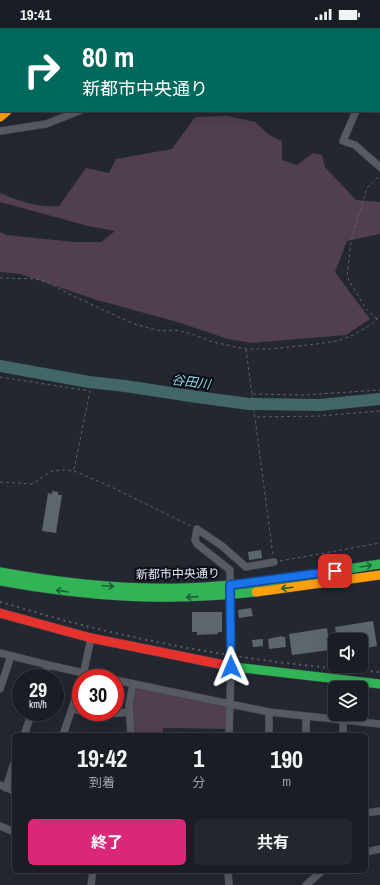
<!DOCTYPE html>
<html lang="ja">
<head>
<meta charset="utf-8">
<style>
  body { margin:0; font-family:"Archivo Narrow","Noto Sans JP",sans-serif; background:#23262c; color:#f1f3f6; height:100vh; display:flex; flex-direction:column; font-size:15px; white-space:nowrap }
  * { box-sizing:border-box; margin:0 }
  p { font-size:13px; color:#9fa2a6 }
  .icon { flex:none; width:22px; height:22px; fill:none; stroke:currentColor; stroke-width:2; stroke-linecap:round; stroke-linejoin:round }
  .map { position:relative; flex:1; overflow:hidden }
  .side { position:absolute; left:12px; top:705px; width:356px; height:140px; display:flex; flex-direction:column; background:#1a1d24; border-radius:6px; box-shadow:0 4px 16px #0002,0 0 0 1px #383b41 }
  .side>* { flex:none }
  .top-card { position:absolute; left:0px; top:0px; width:380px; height:84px; box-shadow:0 4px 16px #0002,0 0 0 1px #383b41; background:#00695c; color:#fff; overflow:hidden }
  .buttons { position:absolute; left:328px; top:605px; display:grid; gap:8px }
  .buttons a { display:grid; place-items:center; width:40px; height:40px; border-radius:6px; background:#1a1d24; box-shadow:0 4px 16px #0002,0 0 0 1px #383b41; font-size:20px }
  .speed { position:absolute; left:12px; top:641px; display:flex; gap:8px; font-size:20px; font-weight:700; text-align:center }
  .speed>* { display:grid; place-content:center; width:52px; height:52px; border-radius:50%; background:#1a1d24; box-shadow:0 4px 16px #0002,0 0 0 1px #383b41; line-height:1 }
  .speed small { font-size:10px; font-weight:400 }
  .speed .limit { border:6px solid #d22; background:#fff; color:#111 }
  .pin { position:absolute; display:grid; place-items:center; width:34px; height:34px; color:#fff; margin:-17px; border-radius:8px; box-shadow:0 2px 6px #0006 }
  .me { position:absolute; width:44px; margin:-22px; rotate:359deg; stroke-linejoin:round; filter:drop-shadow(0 0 3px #0008) }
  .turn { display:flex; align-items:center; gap:14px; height:84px; padding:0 16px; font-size:18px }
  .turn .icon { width:52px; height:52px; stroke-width:2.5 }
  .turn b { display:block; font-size:28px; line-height:34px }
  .eta { display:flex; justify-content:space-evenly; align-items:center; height:68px; text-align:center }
  .eta b { font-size:24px; font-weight:700; line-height:28px }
  .action { display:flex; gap:8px; margin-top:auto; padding:8px 16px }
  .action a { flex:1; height:46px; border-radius:6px; background:#db2777; color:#fff; font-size:16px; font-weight:700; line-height:46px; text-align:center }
  .action a+a { background:#23262c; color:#f1f3f6 }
  .status { display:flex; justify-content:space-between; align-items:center; height:28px; padding:0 20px; background:#1a1d24; direction:ltr }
  .status svg { height:11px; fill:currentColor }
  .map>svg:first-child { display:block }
  .green { fill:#513e4f }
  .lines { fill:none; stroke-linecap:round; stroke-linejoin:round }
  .river { stroke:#436669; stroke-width:12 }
  .building { fill:#5e656c }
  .street-casing { stroke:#40444d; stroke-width:8 }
  .fast-casing { stroke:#40444d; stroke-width:10 }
  .slow-casing { stroke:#40444d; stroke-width:10 }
  .jam-casing { stroke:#40444d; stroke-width:10 }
  .path { stroke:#5e6268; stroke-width:1; stroke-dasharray:3 3; stroke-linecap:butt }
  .street { stroke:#575a62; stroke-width:7 }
  .fast { stroke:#30b455; stroke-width:9 }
  .slow { stroke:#ff9f0a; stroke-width:9 }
  .jam { stroke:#e5322d; stroke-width:9 }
  .rail { stroke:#5a5d65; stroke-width:2; stroke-dasharray:2 4; stroke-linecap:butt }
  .oneway { stroke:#1d6036 }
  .route-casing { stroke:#114b97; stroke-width:10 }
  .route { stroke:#1a73e8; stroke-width:7 }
  .labels { text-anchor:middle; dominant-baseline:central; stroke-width:4; stroke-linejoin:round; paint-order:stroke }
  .street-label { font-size:12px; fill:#e5eaf7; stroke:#0a0d16 }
  .water-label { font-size:13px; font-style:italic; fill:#8fd7de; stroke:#0a0d16 }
</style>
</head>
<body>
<div class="status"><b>19:41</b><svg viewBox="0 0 49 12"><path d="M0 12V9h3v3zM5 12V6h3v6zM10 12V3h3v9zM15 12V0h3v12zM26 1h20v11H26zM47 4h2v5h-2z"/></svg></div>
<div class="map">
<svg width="380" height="857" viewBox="0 0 380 857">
  <rect width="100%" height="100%" fill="#232730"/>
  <!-- green -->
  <path class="green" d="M228,88L255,94L269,107L282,113V132L297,137L313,125L322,127L325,139L356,172L380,174V206L347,213L335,244L370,291L346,307L252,315L228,311L177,294L97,272L20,246L0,244V204L6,207L75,214H101L115,203L88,198L0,174V165C19,173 38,180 59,178L86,140L109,145L116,131L172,121L195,89Z
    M133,656L230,675L229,701L163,700V707H131Z"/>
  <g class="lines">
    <!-- river -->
    <path class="river" d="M0,338L89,354L125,358L197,369L249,376L320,377L380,371"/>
  </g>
  <!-- building -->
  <path class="building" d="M52,463L58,464V467H62L56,505L42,503L48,465L52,466Z
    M261,522L262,530L249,532L248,524Z
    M251,580L253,588L239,590L238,582Z
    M192,584H222V604H218V606L197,607V604H192Z
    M373,593L377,618L361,621V612H337L335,599Z
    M327,600L330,622L292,627L289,606Z
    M282,608V609H285L286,619L269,621L268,611Z
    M263,611V618L253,619L252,612Z"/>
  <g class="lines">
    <defs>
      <path id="street" d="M320,0L323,1
        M371,0L372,1
        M339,1L340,0
        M379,18L380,20
        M379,68L380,69
        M356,83L343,113L355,117L380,139
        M0,103L46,96L79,83
        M0,625L48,637L106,650
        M83,648L91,610
        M43,650L48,637
        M115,652L269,684L380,696
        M0,661L11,628
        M72,680L81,683
        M87,684L98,687L130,684
        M343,692V707
        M24,707L32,684
        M63,707L81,654
        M131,707L129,677L133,656
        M229,707L231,639L230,542L197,516L195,512L197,501L222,518L246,539L274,534
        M269,707V684
        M306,707V688
        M0,757L14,763
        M6,760L14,735
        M366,785L380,783
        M0,798L14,804
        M366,824L380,821
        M228,843L229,857
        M91,857L93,843
        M306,857L322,843"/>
      <path id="fast" d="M110,1L112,0
        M0,544C61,555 122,562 184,560C250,558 315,546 380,536
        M0,553C87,569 167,574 256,564
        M234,639L380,656"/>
      <path id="slow" d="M0,89L7,83
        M256,564L380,547"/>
      <path id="jam" d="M0,585L91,610L234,639"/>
    </defs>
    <!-- street casing -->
    <use href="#street" class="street-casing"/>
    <!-- fast casing -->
    <use href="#fast" class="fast-casing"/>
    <!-- slow casing -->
    <use href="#slow" class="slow-casing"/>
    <!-- jam casing -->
    <use href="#jam" class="jam-casing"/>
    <!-- path -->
    <path class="path" d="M203,1V0
      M379,30H380
      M0,250L37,251L47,254L73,268L134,296L161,303L175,302L189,305L213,314L246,321H271L316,316L337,313L353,307L372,296L380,288
      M377,291L366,281L347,249L351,213L367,160L380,147
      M246,321L273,528
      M0,349L90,363L74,442
      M253,366L304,367L380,362
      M257,389L320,388L380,383
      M0,454L32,456L52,443L63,442L74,443L107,457L191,498
      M280,533L380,515"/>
    <!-- street -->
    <use href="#street" class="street"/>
    <!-- fast -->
    <use href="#fast" class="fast"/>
    <!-- slow -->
    <use href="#slow" class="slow"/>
    <!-- jam -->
    <use href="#jam" class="jam"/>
    <!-- rail -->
    <path class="rail" d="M0,574C23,580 46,588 70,594C171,620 276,637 380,644"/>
  </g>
  <!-- one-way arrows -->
  <defs><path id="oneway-shaft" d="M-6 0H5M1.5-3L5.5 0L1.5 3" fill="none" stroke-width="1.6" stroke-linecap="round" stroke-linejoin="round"/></defs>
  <g class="oneway">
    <use href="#oneway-shaft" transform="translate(366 538) rotate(-9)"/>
    <use href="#oneway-shaft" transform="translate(108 558) rotate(3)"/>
    <use href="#oneway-shaft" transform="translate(287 560) rotate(173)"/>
    <use href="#oneway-shaft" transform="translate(62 563) rotate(-172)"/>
    <use href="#oneway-shaft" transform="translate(192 569) rotate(176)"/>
  </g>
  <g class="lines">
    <defs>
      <path id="route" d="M231,639L230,557L335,543"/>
    </defs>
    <!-- route casing -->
    <use href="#route" class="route-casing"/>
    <!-- route -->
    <use href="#route" class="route"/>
  </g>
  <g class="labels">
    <!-- street labels -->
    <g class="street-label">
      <text transform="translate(178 546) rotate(-1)">新都市中央通り</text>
    </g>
    <!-- water labels -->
    <g class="water-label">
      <text transform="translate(191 354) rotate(8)">谷田川</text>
    </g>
  </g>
</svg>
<div class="buttons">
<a><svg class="icon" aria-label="sound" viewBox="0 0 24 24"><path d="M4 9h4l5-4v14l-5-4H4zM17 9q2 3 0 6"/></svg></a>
<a><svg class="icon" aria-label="layers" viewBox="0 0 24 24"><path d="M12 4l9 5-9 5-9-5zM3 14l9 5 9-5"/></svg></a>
</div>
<div class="speed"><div>29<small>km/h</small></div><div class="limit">30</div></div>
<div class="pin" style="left:335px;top:543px;background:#d93025"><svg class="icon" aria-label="arrive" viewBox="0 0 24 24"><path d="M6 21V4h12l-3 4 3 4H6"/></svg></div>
<svg class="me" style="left:231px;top:639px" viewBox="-20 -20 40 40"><path d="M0-17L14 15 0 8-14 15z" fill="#1a73e8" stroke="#fff" stroke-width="4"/></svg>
<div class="top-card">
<div class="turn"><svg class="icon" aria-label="right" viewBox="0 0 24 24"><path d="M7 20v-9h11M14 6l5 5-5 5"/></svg><div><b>80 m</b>新都市中央通り</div></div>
</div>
<section class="side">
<div class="eta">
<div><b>19:42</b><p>到着</p></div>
<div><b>1</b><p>分</p></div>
<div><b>190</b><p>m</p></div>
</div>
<div class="action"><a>終了</a><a>共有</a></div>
</section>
</div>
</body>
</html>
